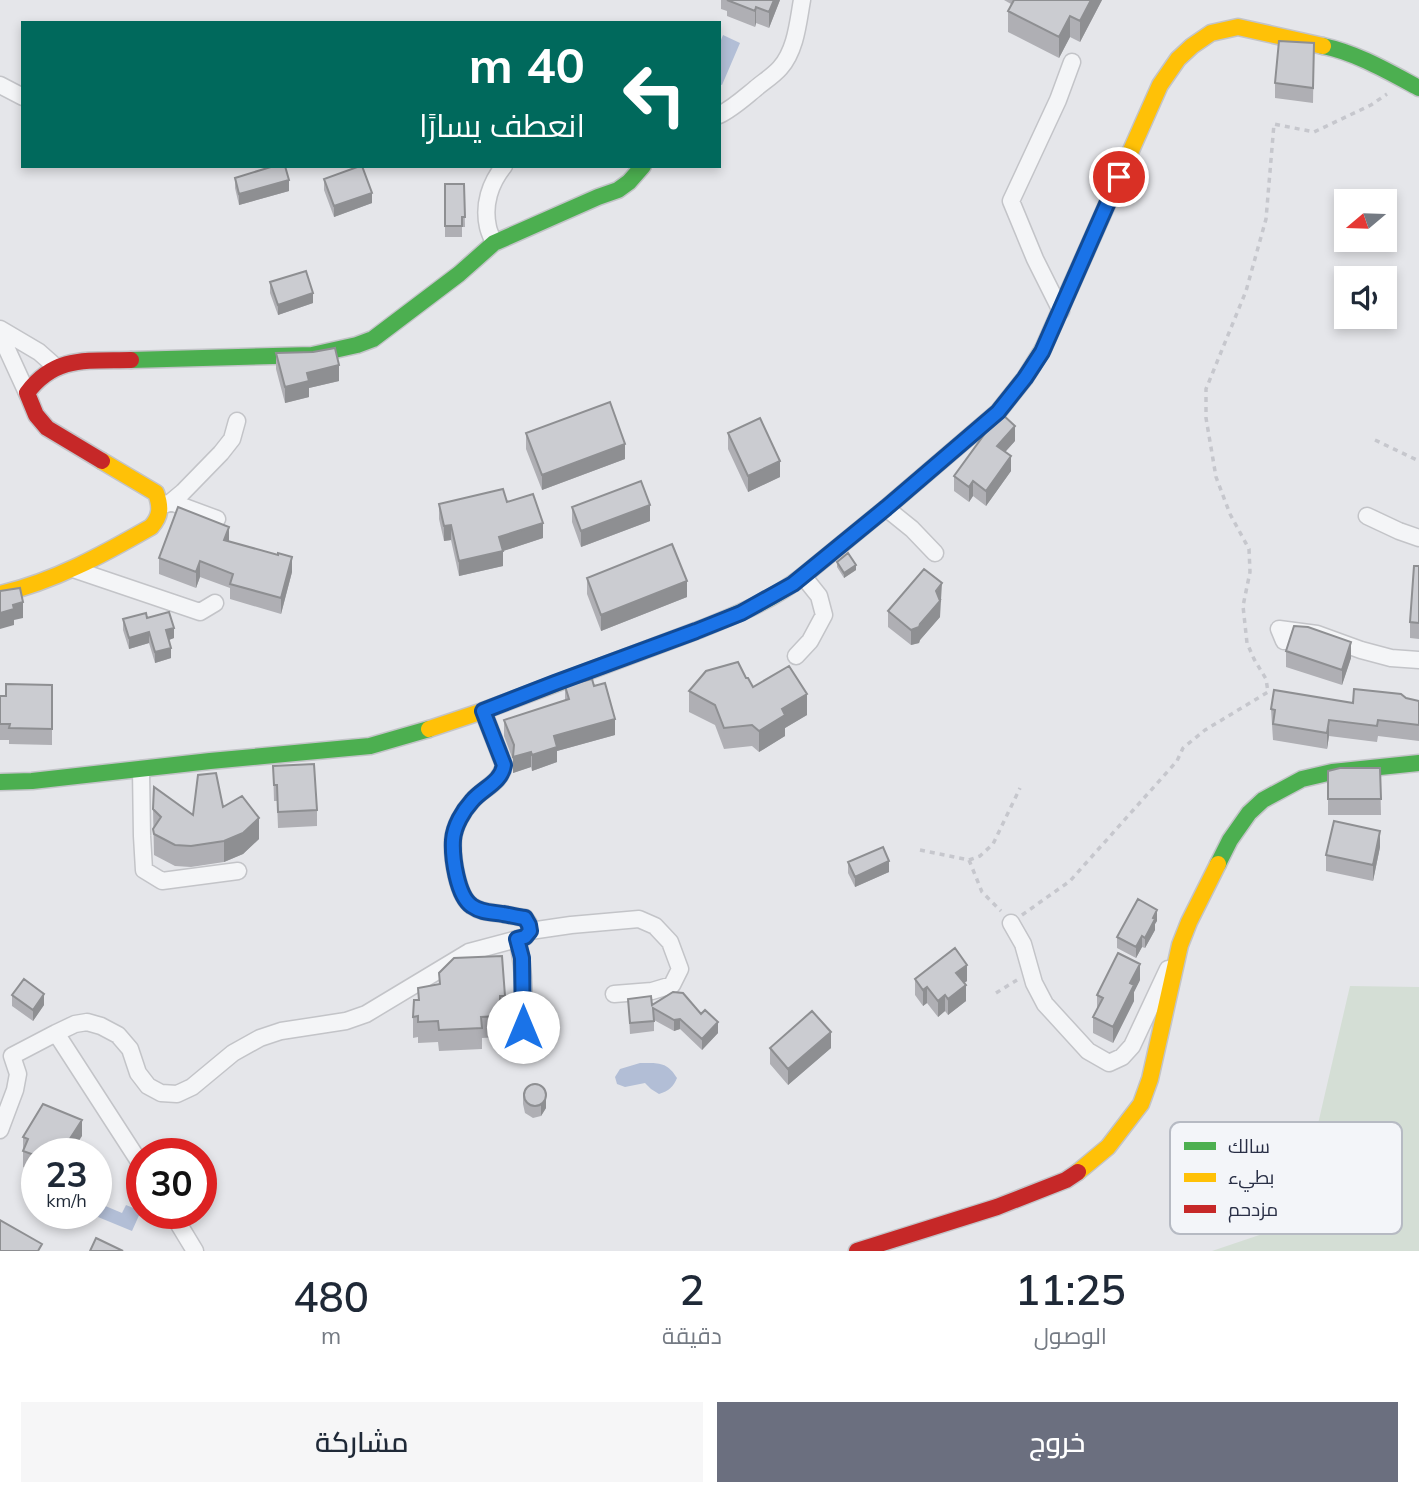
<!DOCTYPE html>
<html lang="ar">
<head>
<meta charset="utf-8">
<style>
  body { margin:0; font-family:Mulish,Cairo,sans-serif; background:#f6f6f7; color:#1f2937; direction:rtl; height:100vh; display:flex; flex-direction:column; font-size:26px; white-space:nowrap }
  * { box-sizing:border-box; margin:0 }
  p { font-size:23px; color:#747a83 }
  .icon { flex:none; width:38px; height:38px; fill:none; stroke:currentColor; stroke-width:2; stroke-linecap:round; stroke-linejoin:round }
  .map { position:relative; height:1251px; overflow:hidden; direction:ltr }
  .panel { display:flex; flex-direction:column; background:#fff; flex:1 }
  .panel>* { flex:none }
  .top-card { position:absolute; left:21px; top:21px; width:700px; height:147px; border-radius:0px; box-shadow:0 4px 10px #0003; direction:rtl; background:#00695c; color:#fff; overflow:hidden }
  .needle { width:46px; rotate:251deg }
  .tools { position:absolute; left:1334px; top:189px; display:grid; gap:14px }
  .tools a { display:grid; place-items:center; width:63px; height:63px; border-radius:0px; background:#fff; box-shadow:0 4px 10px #0003; font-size:35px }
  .speed { position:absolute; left:21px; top:1138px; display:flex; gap:14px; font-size:35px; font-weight:700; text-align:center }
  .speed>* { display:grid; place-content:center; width:91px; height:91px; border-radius:50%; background:#fff; box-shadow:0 4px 10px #0003; line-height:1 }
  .speed small { font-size:18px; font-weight:400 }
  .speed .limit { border:10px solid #d22; background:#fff; color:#111 }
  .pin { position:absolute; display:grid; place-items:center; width:60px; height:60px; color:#fff; margin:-30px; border:4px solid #fff; border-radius:50%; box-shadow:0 2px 7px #0007 }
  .me { position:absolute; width:77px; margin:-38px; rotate:0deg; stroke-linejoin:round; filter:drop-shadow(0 0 5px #0008) }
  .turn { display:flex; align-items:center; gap:24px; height:147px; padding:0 21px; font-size:32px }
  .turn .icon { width:91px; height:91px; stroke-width:2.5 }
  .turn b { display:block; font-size:49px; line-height:60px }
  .eta { display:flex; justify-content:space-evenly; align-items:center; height:119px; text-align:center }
  .eta b { font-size:42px; font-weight:600; line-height:49px }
  .action { display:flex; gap:14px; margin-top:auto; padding:14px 21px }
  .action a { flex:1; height:80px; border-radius:0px; background:#6b6f7f; color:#fff; font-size:28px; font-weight:600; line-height:80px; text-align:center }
  .action a+a { background:#f6f6f7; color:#1f2937 }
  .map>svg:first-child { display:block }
  .green { fill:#d4ded5 }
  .water { fill:#b2bed6 }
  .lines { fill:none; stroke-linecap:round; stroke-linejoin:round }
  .street-casing { stroke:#c3c4c8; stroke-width:19 }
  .fast-casing { stroke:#c3c4c8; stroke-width:19 }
  .slow-casing { stroke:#c3c4c8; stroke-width:19 }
  .jam-casing { stroke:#c3c4c8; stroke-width:19 }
  .path { stroke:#c6c7cd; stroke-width:3.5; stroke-dasharray:5 5; stroke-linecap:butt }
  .street { stroke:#f4f5f7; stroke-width:16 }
  .fast { stroke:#4caf50; stroke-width:16 }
  .slow { stroke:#ffc107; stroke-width:16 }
  .jam { stroke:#c62828; stroke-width:16 }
  .wall { fill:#afafb4 }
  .shaded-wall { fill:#8e8f92 }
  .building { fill:#cbccd1; stroke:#8e8f92; stroke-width:2 }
  .route-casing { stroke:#114b97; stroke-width:18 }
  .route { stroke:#1a73e8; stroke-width:12 }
  .key { fill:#f3f5f9; stroke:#b6bac3; stroke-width:2 }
  .key-label { font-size:19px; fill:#292f46 }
</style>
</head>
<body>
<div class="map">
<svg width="1419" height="1251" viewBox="0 0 1419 1251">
  <rect width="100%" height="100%" fill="#e5e6ea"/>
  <!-- green -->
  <path class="green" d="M1350,986L1419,987V1251H1212L1295,1223Z"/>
  <!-- water -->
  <path class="water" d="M723,35L740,43L722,85L719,84V45Z
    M640,1063C657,1063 667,1061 677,1078C673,1087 669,1091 659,1094L651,1089L645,1083L625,1087L617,1084L615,1077L620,1069Z
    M103,1205L122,1213L126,1205L141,1211L132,1231L98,1217Z"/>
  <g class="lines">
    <defs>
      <path id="street" d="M0,85L23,97
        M719,115C732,109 744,98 755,89C763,82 773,76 780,68C796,50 798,22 802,0
        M494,243C492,238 489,232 488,227C483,205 490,183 504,166
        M1061,311L1035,259L1011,201L1058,100L1072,62
        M0,329L39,352L56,367
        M0,334L27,393
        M171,502L217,519
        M161,506L171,502L183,492L221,453L232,439L237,421
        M886,508L912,529L935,553
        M1367,516L1399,531L1419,538
        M73,569L200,612L215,603
        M1284,641L1279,629L1317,634L1361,650L1391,658L1419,660
        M796,656L810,641L824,615L819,596L803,576
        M141,769L142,836L144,870L162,881L238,871
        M1011,923L1023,944L1034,983L1045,1004L1088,1051L1109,1063L1122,1057L1132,1046L1168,969
        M530,931L571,925L639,919L655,926L670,942L680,969L672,985L652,991L614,994
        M517,939C525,970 526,1012 519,1044
        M56,1033L75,1024L87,1022L101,1026L118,1035L130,1049L138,1073L148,1086L161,1093L177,1094L192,1087L233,1053L260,1038L281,1031L346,1021L366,1014L469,952L525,937L530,931L529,924L525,918C518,917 510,915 503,914C492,912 482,913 472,906C457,896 452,857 453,840C454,826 463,811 472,801C483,788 501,783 504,765L483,711
        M0,1130L15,1090L18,1074L12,1056L56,1033L142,1166
        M172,1213L195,1251"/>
      <path id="fast" d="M1323,46C1357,53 1389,72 1419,88
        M131,360L312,355L357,345L373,339L459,274L494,243L598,197L618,190L629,182L643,166
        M701,629C736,615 773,600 803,576L886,508L998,412L1025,378L1043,349
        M0,782L32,781L210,761L370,746L429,729
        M1218,864L1230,840L1249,813L1263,800L1302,779L1332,772L1419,763"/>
      <path id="slow" d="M1043,349L1160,85L1178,59L1192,46L1211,33L1238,27L1323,46
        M0,594C55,581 102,555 151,527C161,516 161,507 156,493L102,461
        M429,729L483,711L701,629
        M1078,1172L1108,1147L1141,1104L1150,1079L1180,945L1189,922L1218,864"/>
      <path id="jam" d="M102,461L47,428L36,415L27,393C55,355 88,361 131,360
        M857,1251L997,1207L1066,1180L1078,1172"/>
    </defs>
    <!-- street casing -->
    <use href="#street" class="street-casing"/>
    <!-- fast casing -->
    <use href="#fast" class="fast-casing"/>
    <!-- slow casing -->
    <use href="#slow" class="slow-casing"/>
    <!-- jam casing -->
    <use href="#jam" class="jam-casing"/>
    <!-- path -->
    <path class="path" d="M1375,440L1419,461
      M920,850L969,860L982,892L1001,911
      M969,860L980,856L993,844L1020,788
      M1022,915L1070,881L1177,761L1183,748L1205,730L1268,692L1266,679L1254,659L1247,643L1243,606L1250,572L1249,549L1230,514L1216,477L1206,418V389L1246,291L1266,219L1274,124L1314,132L1371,105L1387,94
      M996,993L1017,980"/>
    <!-- street -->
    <use href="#street" class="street"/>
    <!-- fast -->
    <use href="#fast" class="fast"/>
    <!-- slow -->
    <use href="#slow" class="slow"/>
    <!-- jam -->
    <use href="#jam" class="jam"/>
  </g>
  <!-- wall -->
  <path class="wall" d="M721,0H780L769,28L756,23L755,27L727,16V11L721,9Z
    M1004,0H1102L1080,42L1070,37L1059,58L1008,32V11L1011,4Z
    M1314,43L1313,103L1275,98V83Z
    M235,178L289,191L239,205L235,188Z
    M324,179L372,203L334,217L324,190Z
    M445,184H464L465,227H462V237H445Z
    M270,282L313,303L278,315L270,293Z
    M276,353L339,381L309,388V397L285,403L276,369Z
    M526,433L625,459L542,490L526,449Z
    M728,433L780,477L748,492L728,449Z
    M1015,441L1005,452L1011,471L986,506L973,496L969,502L954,491V476Z
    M507,502L543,538L503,551V566L459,576L451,540L444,541L439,519V504Z
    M572,507L650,521L581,547L572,522Z
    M229,542L292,572L281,614L230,599V588L200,577L196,588L159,574V558Z
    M837,562L856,570L844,578L837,567Z
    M1419,566V639L1410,638V622Z
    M587,578L687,597L601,631L587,594Z
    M942,599L940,602V617L920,640L919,643L911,645L888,627V611Z
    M147,618L174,638L169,640L171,658L155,663L149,643L129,649L123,630V619Z
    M1286,651L1351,658L1342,685L1286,667Z
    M746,678L753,687L807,715L785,728V736L759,752L752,746L724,749L715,725L689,712V691Z
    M52,685V745L9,744V740H0V696H6Z
    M565,686H594L615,735L557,751V762L532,771L531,767L513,773V760L504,736V720L565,701Z
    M1406,698L1419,701V741L1378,736L1377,742L1329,736L1327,749L1273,740L1271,709Z
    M273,766L317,810V826L278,828L277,801H274Z
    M1380,768L1381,815H1328V771Z
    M223,807L259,839L243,854L224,862L191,867L175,866L154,855L153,809L193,815Z
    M1380,847L1373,881L1326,871V855Z
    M848,862L889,872L855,887L848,873Z
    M1157,921L1155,924V930L1145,948L1142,947L1136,958L1117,948V937Z
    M439,973L505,996V1017H500V1037L482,1038V1049L439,1051L438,1042L418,1043V1037L413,1038V1017L418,1000V988L439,984Z
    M915,979L967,981L964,983L966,1001L948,1015L945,1011L938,1017L927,1003L923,1006L915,995Z
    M1140,980L1134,992V1001L1113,1043L1093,1033V1017L1097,1009V995Z
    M12,995L44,1005L33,1021L12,1006Z
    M628,999L652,1005L718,1033L702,1050L680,1029L674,1031L654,1020V1031L630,1034Z
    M770,1048H831L788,1085L770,1064Z
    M523,1093L546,1108L541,1116L533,1118L525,1113L523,1104Z
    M82,1136L37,1153V1172L23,1167V1137Z"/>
  <!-- shaded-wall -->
  <path class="shaded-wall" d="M774,0H780L769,28V12Z
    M1091,0H1102L1080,42V21Z
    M756,7V23L755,27V11Z
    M1070,16V37L1059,58V37Z
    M289,180V191L239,205V194Z
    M372,193V203L334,217V206Z
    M313,293V303L278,315V305Z
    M339,365V381L309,388V397L285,403V387L307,373Z
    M1015,426V441L997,461V446Z
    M625,444V459L542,490V475Z
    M1011,456V471L986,506V491Z
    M780,461V477L748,492V476Z
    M973,481V496L969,502V487Z
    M650,505V521L581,547V531Z
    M543,523V538L503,551V566L459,576V561L499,537Z
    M451,525V540L444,541V526Z
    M229,527V542L224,540Z
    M292,557V572L281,614V598Z
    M200,561V577L196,588V572Z
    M856,565V570L844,578V573Z
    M687,581V597L601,631V615Z
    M942,583L940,617L920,640L919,643L911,645V630Z
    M23,602V618L14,620V625L0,629V613L13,605Z
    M174,628V638L166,641V630Z
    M149,632V643L129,649V638Z
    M1351,642V658L1342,685V670Z
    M171,648V658L155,663V652Z
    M807,694V715L785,728V736L759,752V731L782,709Z
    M615,719V735L557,751V762L532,771V755L554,736Z
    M1329,720V736L1327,749V733Z
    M531,752V767L513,773V757Z
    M259,818V839L243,854L224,862V841Z
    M1380,831V847L1373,881V865Z
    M889,861V872L855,887V877Z
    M1157,910V921L1155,924V930L1145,948V938Z
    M1142,936V947L1136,958V947Z
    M1140,964V980L1134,992V1001L1113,1043V1027L1130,983Z
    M967,965V981L956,989V973Z
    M966,985V1001L948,1015V999Z
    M927,987V1003L923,1006V990Z
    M44,994V1005L33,1021V1010Z
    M945,995V1011L938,1017V1001Z
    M680,1019V1029L674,1031V1020Z
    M718,1022V1033L702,1050V1039Z
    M831,1032V1048L788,1085V1069Z
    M546,1098V1108L541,1116V1105Z
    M82,1120V1136L71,1153H62V1151Z"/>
  <!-- building -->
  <path class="building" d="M727,0H774L769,12L756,7L755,11Z
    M1014,0H1091L1080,21L1070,16L1059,37L1008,11Z
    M1279,41L1314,43L1313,88L1275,83Z
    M274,166H285L289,180L239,194L235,178Z
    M360,166H362L372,193L334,206L324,179Z
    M445,184H464L465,217H462V226H445Z
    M306,271L313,293L278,305L270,282Z
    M335,348L339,365L307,373L309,381L285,387L276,353L313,352Z
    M610,402L625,444L542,475L526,433Z
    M1002,414L1015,426L997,446L1011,456L986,491L973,481L969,487L954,476L989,428Z
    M760,418L780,461L748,476L728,433Z
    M641,481L650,505L581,531L572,507Z
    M503,489L507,502L533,494L543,523L499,537L503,551L459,561L451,525L444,526L439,504Z
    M178,507L229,527L224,540L278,555V553L292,557L281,598L230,584L233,574L200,561L196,572L159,558Z
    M672,544L687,581L601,615L587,578Z
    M848,553L856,565L844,573L837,562Z
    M1414,566H1419V623L1410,622Z
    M924,569L942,583L936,591L940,601L920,624L919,627L911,630L888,611Z
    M20,588L23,602L13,605L14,609L0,613V591Z
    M169,612L174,628L166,630L171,648L155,652L149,632L129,638L123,619L146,613L147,618Z
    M1294,626L1308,627L1351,642L1342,670L1286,651Z
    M738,662L746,678H748L753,687L789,666L807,694L782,709L785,715L759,731L752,725L724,728L715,705L689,691L706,671Z
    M592,679L594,686L605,683L615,719L554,736L557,747L532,755L531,752L513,757L514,745L504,720L569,699L565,686Z
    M6,684L52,685V729L9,728L10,724H0V696H6Z
    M1354,689L1401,694L1406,698L1419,701V725L1378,720L1377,726L1329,720L1327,733L1273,724L1275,710L1271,709L1274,690L1353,703Z
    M314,764L317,810L278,812L277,785H274L273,766Z
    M1340,768H1380L1381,799H1328V771Z
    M216,773L223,807L242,796L259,818L243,833L224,841L191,846L175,845L154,834L153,829L161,817L153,809L154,787L193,815L198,775Z
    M1334,821L1380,831L1373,865L1326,855Z
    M883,847L889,861L855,877L848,862Z
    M1138,899L1157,910L1153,918L1155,919L1145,938L1142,936L1136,947L1117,937Z
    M955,948L967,965L956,973L966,985L948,999L945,995L938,1001L927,987L923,990L915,979Z
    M1118,953L1140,964L1130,983L1134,985L1113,1027L1093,1017L1103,998L1097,995Z
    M502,956L505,996H500V1016L481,1017L482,1028L439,1030L438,1021L418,1022V1016L413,1017L414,1000H419L418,988L440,984L439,973L454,958Z
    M24,979L44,994L33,1010L12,995Z
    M673,992L683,993L701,1014L705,1010L718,1022L702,1039L680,1019L674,1020L653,1008L654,1021L630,1023L628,999L651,996L652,1005Z
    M812,1011L831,1032L788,1069L770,1048Z
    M524 1095a11 11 0 1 1 22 0a11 11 0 1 1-22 0Z
    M43,1104L82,1120L62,1151L63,1153H37V1156L23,1151L28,1139L23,1137Z
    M0,1220L42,1244L38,1251H0Z
    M96,1238L123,1251H90Z"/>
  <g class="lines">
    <defs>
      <path id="route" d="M523,1027L522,958L517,939L525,937L530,931L529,925L525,918C517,917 510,915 503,914C492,912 482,913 472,906C457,896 452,857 453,840C454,826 463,811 472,801C483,788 501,783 504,765L483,711L555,683L696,631L741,613L793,584L886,508L998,412L1025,378L1042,352L1119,177"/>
    </defs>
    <!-- route casing -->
    <use href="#route" class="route-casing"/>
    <!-- route -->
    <use href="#route" class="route"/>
  </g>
  <!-- legend -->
  <rect x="1170" y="1122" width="232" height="112" rx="10" class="key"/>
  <rect x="1184" y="1142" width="32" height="8" fill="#4caf50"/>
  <rect x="1184" y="1173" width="32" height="9" fill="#ffc107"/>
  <rect x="1184" y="1205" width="32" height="8" fill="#c62828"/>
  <g class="key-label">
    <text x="1228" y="1153">سالك</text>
    <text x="1228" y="1184">بطيء</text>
    <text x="1228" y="1216">مزدحم</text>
  </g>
</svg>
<div class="tools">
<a><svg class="needle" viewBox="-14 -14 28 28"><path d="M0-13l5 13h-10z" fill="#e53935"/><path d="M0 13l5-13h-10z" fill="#747a83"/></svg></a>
<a><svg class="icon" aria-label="sound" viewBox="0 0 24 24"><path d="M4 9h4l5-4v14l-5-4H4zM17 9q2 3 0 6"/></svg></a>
</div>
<div class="speed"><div>23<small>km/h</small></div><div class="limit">30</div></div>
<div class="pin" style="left:1119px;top:177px;background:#d93025"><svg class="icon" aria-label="arrive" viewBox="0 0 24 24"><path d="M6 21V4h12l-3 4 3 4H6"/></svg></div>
<svg class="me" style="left:523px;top:1027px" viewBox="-20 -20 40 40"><circle r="19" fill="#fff"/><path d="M0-13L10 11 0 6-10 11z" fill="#1a73e8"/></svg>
<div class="top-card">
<div class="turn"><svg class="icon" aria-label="left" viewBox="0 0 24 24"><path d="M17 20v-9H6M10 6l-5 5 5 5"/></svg><div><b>40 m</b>انعطف يسارًا</div></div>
</div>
</div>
<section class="panel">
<div class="eta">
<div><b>11:25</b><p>الوصول</p></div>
<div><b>2</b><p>دقيقة</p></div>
<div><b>480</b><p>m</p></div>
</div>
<div class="action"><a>خروج</a><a>مشاركة</a></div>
</section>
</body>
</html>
